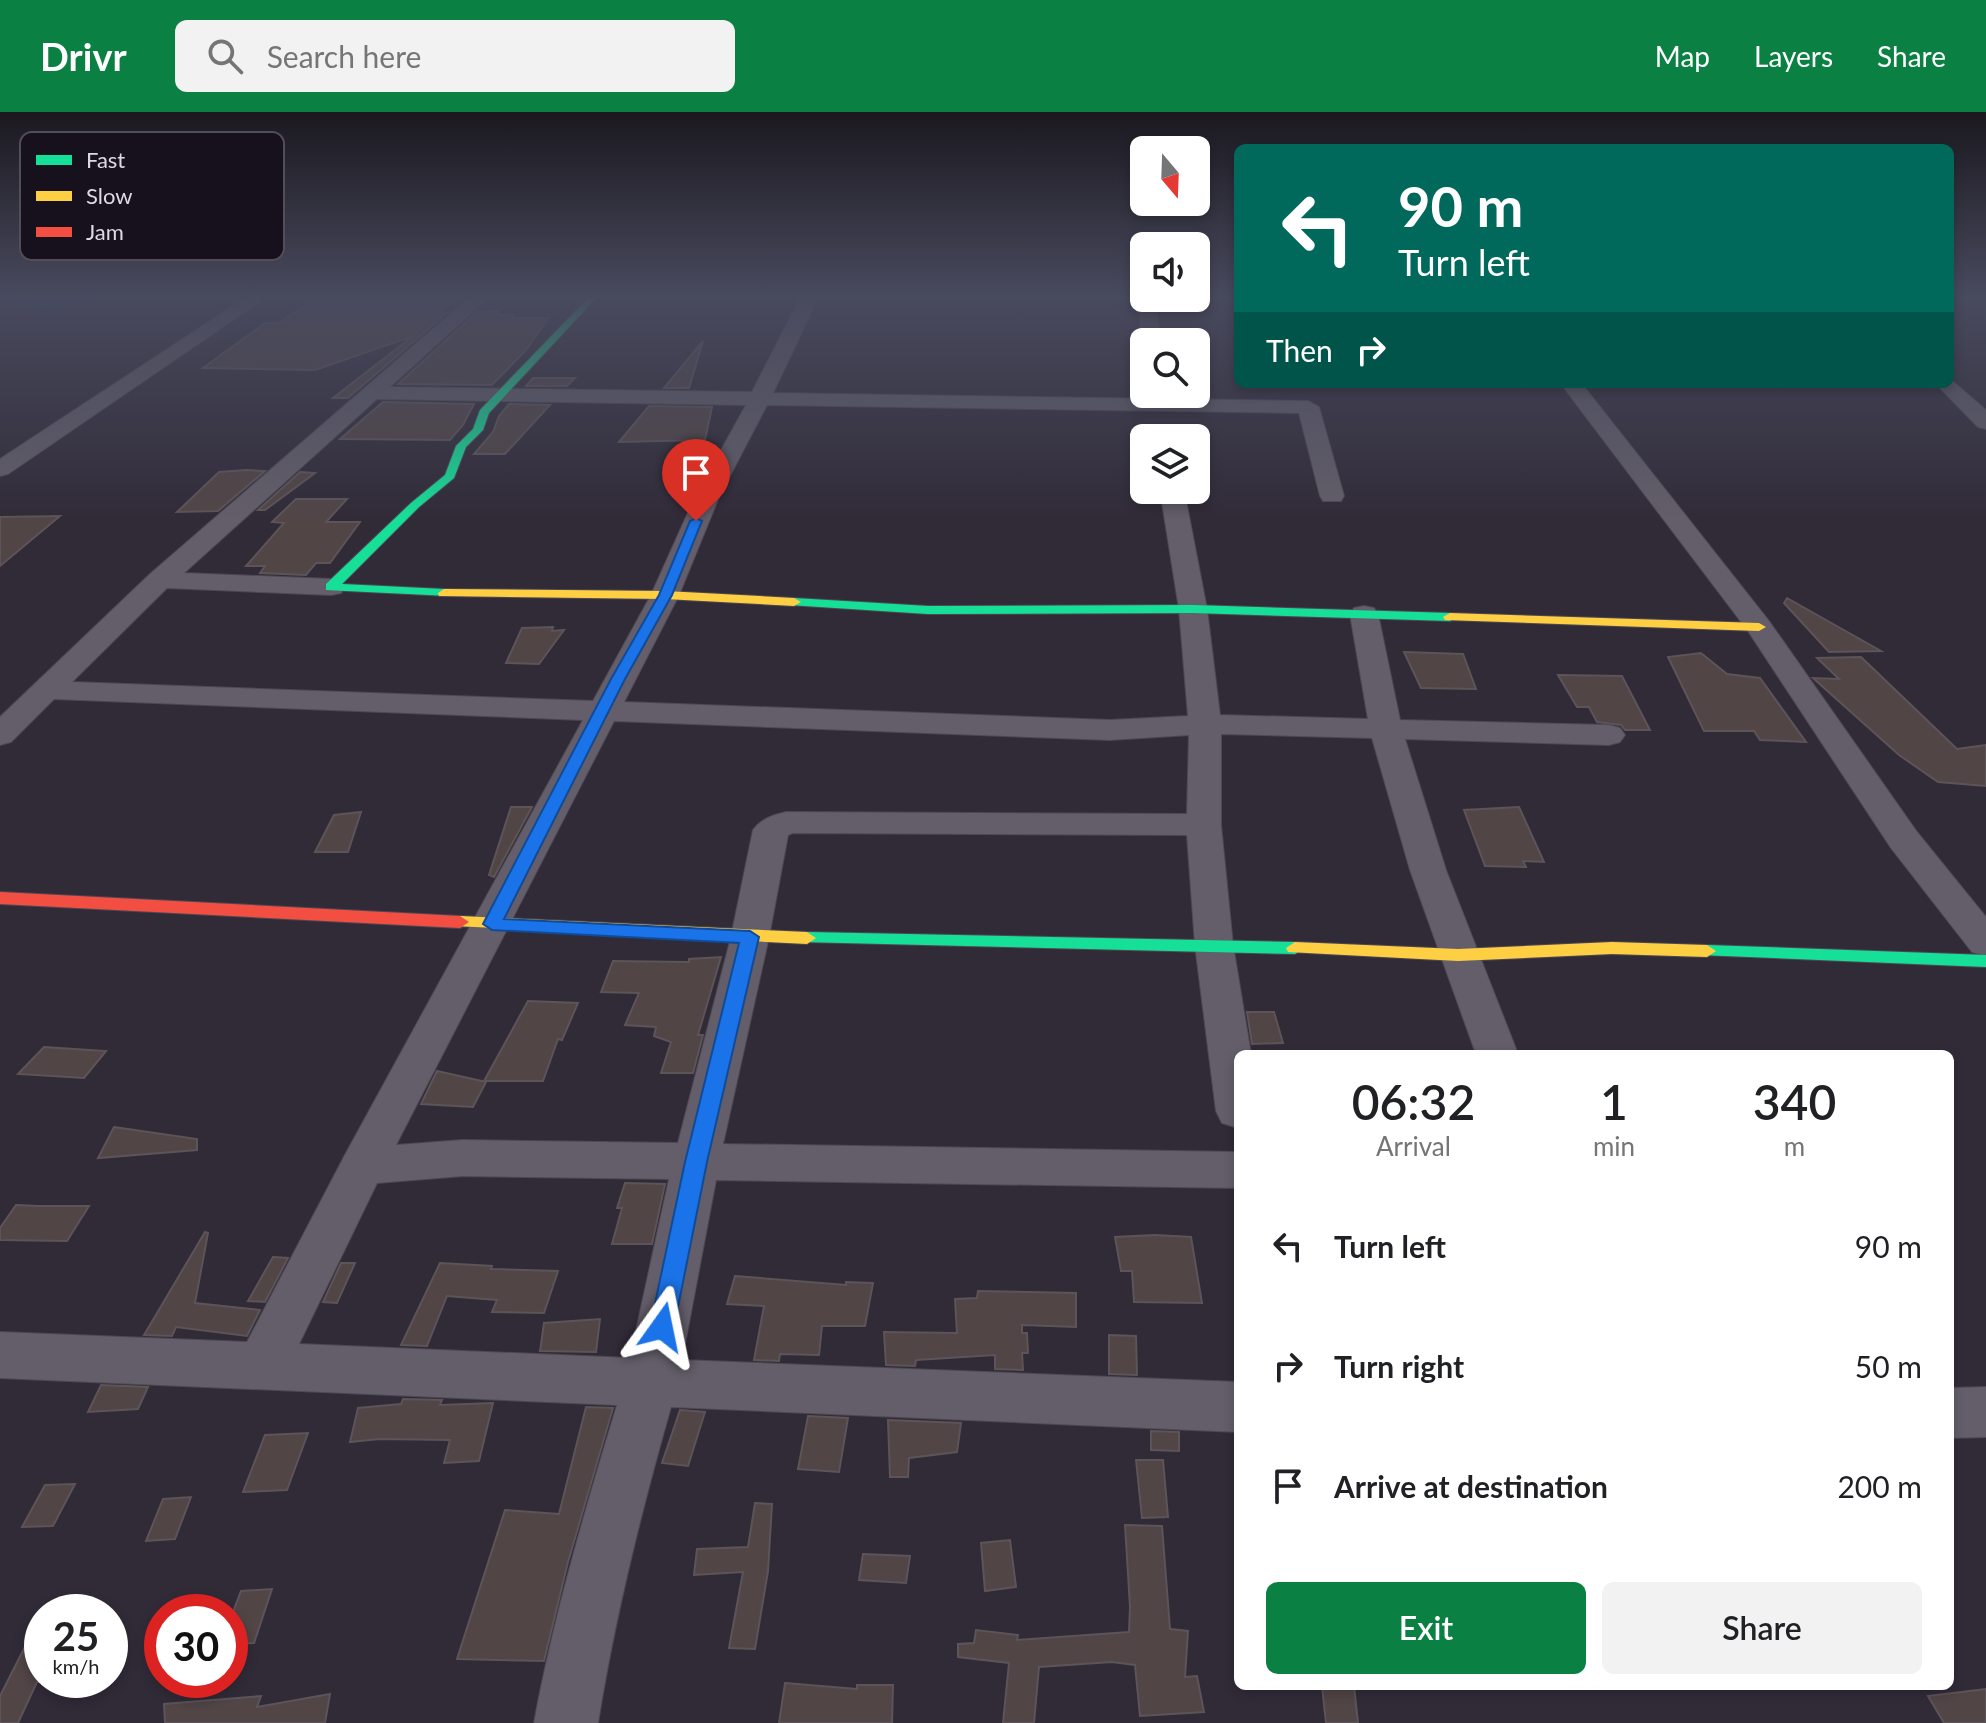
<!DOCTYPE html>
<html lang="en">
<head>
<meta charset="utf-8">
<style>
  body { margin:0; font-family:Lato,sans-serif; background:#f2f2f2; color:#202124; height:100vh; display:flex; flex-direction:column; font-size:30px; white-space:nowrap }
  * { box-sizing:border-box; margin:0 }
  p { font-size:26px; color:#757577 }
  .icon { flex:none; width:44px; height:44px; fill:none; stroke:currentColor; stroke-width:2; stroke-linecap:round; stroke-linejoin:round }
  .map { position:relative; flex:1; overflow:hidden }
  .side { position:absolute; left:1234px; top:938px; width:720px; height:640px; display:flex; flex-direction:column; background:#fff; border-radius:12px; box-shadow:0 4px 12px #0003 }
  .side>* { flex:none }
  .hud { position:absolute; left:1234px; top:32px; width:720px; height:244px; border-radius:12px; box-shadow:0 4px 12px #0003; background:#00695c; color:#fff; overflow:hidden }
  .needle { width:52px; rotate:161deg }
  .controls { position:absolute; left:1130px; top:24px; display:grid; gap:16px }
  .controls a { display:grid; place-items:center; width:80px; height:80px; border-radius:12px; background:#fff; box-shadow:0 4px 12px #0003; font-size:40px }
  .speed { position:absolute; left:24px; top:1482px; display:flex; gap:16px; font-size:40px; font-weight:700; text-align:center }
  .speed>* { display:grid; place-content:center; width:104px; height:104px; border-radius:50%; background:#fff; box-shadow:0 4px 12px #0003; line-height:1 }
  .speed small { font-size:20px; font-weight:400 }
  .speed .limit { border:12px solid #d22; background:#fff; color:#111 }
  .pin { position:absolute; display:grid; place-items:center; width:68px; height:68px; color:#fff; margin:-82px -34px; border-radius:50% 50% 50% 0; rotate:-45deg; box-shadow:0 0 8px #0007 }
  .pin .icon { rotate:45deg }
  .me { position:absolute; width:88px; margin:-44px; rotate:12deg; stroke-linejoin:round; filter:drop-shadow(0 0 6px #0008) }
  .turn { display:flex; align-items:center; gap:28px; height:168px; padding:0 32px; font-size:36px }
  .turn .icon { width:104px; height:104px; stroke-width:2.5 }
  .turn b { display:block; font-size:56px; line-height:68px }
  .then { display:flex; align-items:center; height:76px; padding:0 32px; background:#0003; gap:16px; font-size:30px }
  .eta { display:flex; justify-content:space-evenly; align-items:center; height:136px; text-align:center }
  .eta b { font-size:48px; font-weight:600; line-height:56px }
  .cta { display:flex; gap:16px; margin-top:auto; padding:16px 32px }
  .cta a { flex:1; height:92px; border-radius:12px; background:#0b8043; color:#fff; font-size:32px; font-weight:600; line-height:92px; text-align:center }
  .cta a+a { background:#f2f2f2; color:#202124 }
  ul { padding:0; list-style:none }
  li { display:flex; align-items:center; gap:24px; height:120px; padding:0 32px }
  li div { flex:1 }
  li b { display:block; font-size:30px }
  li em { font-style:normal }
  header { display:flex; align-items:center; gap:48px; box-sizing:border-box; height:112px; padding:0 40px; background:#0b8043; color:#fff }
  header strong { font-size:38px }
  nav { display:flex; gap:44px; margin-inline-start:auto; font-size:28px }
  .search { width:560px; height:72px; background:#f2f2f2; display:flex; align-items:center; gap:20px; box-sizing:border-box; padding:0 28px; border-radius:12px; color:#757577; font-size:30px }
  .map>svg:first-child { display:block }
  .water { fill:#1c4b6f }
  .building { fill:#514546; stroke:#5c5458; stroke-width:2 }
  .lines { fill:none; stroke-linecap:round; stroke-linejoin:round }
  .street-casing { stroke:#4d4854; stroke-width:2 }
  .fast-casing { stroke:#4d4854; stroke-width:2 }
  .slow-casing { stroke:#4d4854; stroke-width:2 }
  .jam-casing { stroke:#4d4854; stroke-width:2 }
  .street { fill:#635e69; fill-rule:evenodd }
  .fast { fill:#16e098; fill-rule:evenodd }
  .slow { fill:#ffcf43; fill-rule:evenodd }
  .jam { fill:#f24e42; fill-rule:evenodd }
  .route { fill:#1a73e8; stroke:#114b97; stroke-width:2 }
  .key { fill:#16111c; stroke:#524d59; stroke-width:2 }
  .key-label { font-size:22px; fill:#ded8e8 }
</style>
</head>
<body>
<header>
<strong>Drivr</strong>
<div class="search"><svg class="icon" aria-label="search" viewBox="0 0 24 24"><circle cx="10" cy="10" r="6"/><path d="M15 15l6 6"/></svg>Search here</div>
<nav><a>Map</a><a>Layers</a><a>Share</a></nav>
</header>
<div class="map">
<svg width="1986" height="1611" viewBox="0 0 1986 1611">
  <rect width="100%" height="100%" fill="#312b38"/>
  <!-- water -->
  <path class="water" d="M5,184H106C73,194 35,202 3,187Z"/>
  <!-- building -->
  <path class="building" d="M398,184H462L436,201H447L348,286H333L413,224L315,258L203,256L265,211H279L314,187L394,189Z
    M498,199L496,203H514L511,206H548L526,238L492,273L398,272L477,200Z
    M703,229L689,276H664Z
    M533,266H575L567,274H526Z
    M383,290L474,292L463,313L450,328L340,327Z
    M509,292L550,293L505,342H474L493,320L499,304Z
    M649,294L712,295L705,328L619,330Z
    M246,358L265,359L218,399L177,400L219,360Z
    M300,360L315,361L265,398H258Z
    M296,387H347L326,410H360L330,451H316L306,463L260,461L265,454H246L284,411L272,410Z
    M60,404L0,454V405Z
    M1787,486L1881,539L1829,540L1784,491Z
    M553,515L552,519L564,518L539,552L506,551L522,516Z
    M1404,540L1463,542L1476,577L1421,576Z
    M1701,541L1727,562L1760,566L1806,630L1760,628L1754,619H1704L1668,545Z
    M1861,545L1957,637L1986,633V674L1938,670L1899,643L1813,566L1839,567L1817,546Z
    M1558,563L1622,564L1650,618H1625L1621,613L1597,610L1589,595H1577Z
    M511,695H532L494,765L489,763Z
    M1519,695L1544,750L1523,749L1526,755L1485,754L1464,698Z
    M361,700L348,740H315L334,703Z
    M721,845L698,923H703L693,961H661L671,930L654,924L656,915L625,913L639,881L601,880L613,849L689,850V847Z
    M528,889L578,891L562,928L558,927L543,969H484Z
    M1247,900H1274L1283,931L1252,932Z
    M44,935L106,939L84,966L18,962Z
    M437,959L486,970L473,995L421,992Z
    M114,1015L197,1027V1038L98,1046Z
    M625,1071L665,1072L652,1132H612L622,1096H617Z
    M16,1093L39,1094H89L67,1129L0,1128V1116Z
    M205,1120L208,1121L195,1191L260,1198L247,1224L176,1215L172,1224L144,1223Z
    M1155,1123L1191,1125L1202,1191L1134,1190L1132,1159H1121L1115,1125Z
    M273,1145L288,1146L265,1190L248,1189Z
    M341,1151H355L337,1191L323,1190Z
    M440,1151L492,1154L491,1157L558,1159L544,1201L492,1200L497,1188L447,1184L427,1234L401,1233Z
    M735,1164L846,1173V1170L873,1171L865,1214H822L819,1243L780,1242L779,1249L754,1248L764,1194L727,1192Z
    M978,1179L1076,1181V1215L1022,1213V1221H1027L1028,1241H1022L1023,1258L995,1257V1243L916,1248L915,1254L886,1253L884,1220L957,1221L955,1187L977,1186Z
    M600,1207L596,1240L540,1239L544,1211Z
    M1109,1223L1136,1224L1137,1263L1109,1262Z
    M101,1273L148,1275L138,1297L88,1300Z
    M403,1287L442,1288L440,1293L493,1291L479,1349L444,1351L450,1328L379,1327L350,1330L358,1296L401,1292Z
    M586,1295L613,1296L568,1450L544,1549L457,1547L505,1398L559,1402Z
    M680,1298L705,1300L688,1354L662,1351Z
    M808,1304L848,1306L839,1360L798,1357Z
    M888,1308L961,1311L957,1340L909,1346L908,1365H890Z
    M1151,1319L1179,1320V1339L1151,1338Z
    M308,1321L287,1378L243,1380L265,1323Z
    M1136,1348H1163L1168,1405L1142,1406Z
    M75,1372L53,1414L22,1415L45,1373Z
    M191,1385L175,1427L146,1429L163,1387Z
    M755,1391L772,1392L768,1459L755,1537L729,1536L743,1460L694,1463L697,1437L748,1435Z
    M1125,1413L1162,1414L1170,1517L1188,1519L1185,1565L1197,1564L1204,1600L1140,1604L1135,1553L1112,1550L1039,1555L1034,1611H1003L1009,1551L958,1545V1532L974,1531L976,1518L1018,1523L1017,1528L1129,1520L1130,1495Z
    M1010,1428L1016,1475L985,1479L981,1431Z
    M863,1442L910,1444L906,1471L859,1468Z
    M272,1477L254,1531L230,1532V1508L241,1479Z
    M42,1501V1570H37L18,1611H0V1584Z
    M785,1571L857,1577V1573H893L892,1611H779Z
    M1322,1574H1354L1358,1611H1326Z
    M1986,1577V1611H1944L1928,1584Z
    M330,1582L325,1611H165L164,1592L261,1584L257,1595Z"/>
  <g class="lines">
    <defs>
      <path id="street" d="M248,184H268L8,362L0,364V347Z
        M471,184H490L390,275L752,280L801,184H819L773,281L1308,289L1319,295L1344,384L1341,389H1323L1320,384L1299,301L767,293L719,385L679,483L624,590L1110,608L1188,604L1179,497L1160,378H1184L1207,497L1220,603L1368,607L1350,502L1354,496L1364,494L1374,496L1378,502L1400,608L1609,613L1620,616L1625,623L1620,630L1609,633L1405,627L1446,758L1518,942H1476L1410,758L1372,626L1221,622V713L1233,833L1251,942H1238V1016L1222,1011L1216,999L1195,833L1187,723L793,721L788,723L769,825L723,1032L1238,1040V1076L716,1068L682,1248L1238,1270V1320L671,1295C641,1400 615,1504 598,1611H534C554,1503 585,1398 617,1293L0,1266V1220L247,1230L346,1041L583,608L54,587L11,630L0,633V605L150,462ZM377,287L746,293L695,385L651,483L593,589L72,570L167,476L331,483L341,481L345,475L341,469L331,467L184,461ZM614,609L1110,628L1189,623L1187,702L786,700C773,703 761,707 753,718L731,825L678,1031L463,1028L396,1033ZM463,1064L669,1067L630,1246L299,1232L377,1071Z
        M1139,184L1155,186L1161,230H1144V234L1141,230Z
        M1950,267L1986,298V317L1978,315L1936,272H1950Z
        M1561,272H1582L1769,509L1917,720L1986,805V844L1972,840L1891,736L1748,519Z
        M1986,1275V1325L1950,1326V1276Z"/>
      <path id="fast" d="M590,184H598L489,301L483,318L466,335L454,366L419,395L342,472L444,477L450,481L449,484L326,478V472L411,391L445,363L456,334L473,317L480,298Z
        M794,486L928,494L1193,493L1450,501L1457,505L1450,509L1193,501L928,502L789,493L787,490Z
        M807,820L1295,830L1304,836L1295,842L801,830L798,826L801,822Z
        M1707,833L1986,843V855L1700,843L1698,839Z"/>
      <path id="slow" d="M444,477L665,479L794,486L801,490L794,494L665,487L439,484L438,481Z
        M1450,501L1759,511L1766,515L1759,519L1445,508L1443,505Z
        M460,804L807,820L816,826L807,832L454,814L451,810Z
        M1295,830L1458,837L1612,830L1707,833L1716,839L1707,845L1612,842L1458,849L1288,840L1286,836Z"/>
      <path id="jam" d="M0,780L460,804L469,810L460,816L0,792Z"/>
    </defs>
    <!-- street casing -->
    <use href="#street" class="street-casing"/>
    <!-- fast casing -->
    <use href="#fast" class="fast-casing"/>
    <!-- slow casing -->
    <use href="#slow" class="slow-casing"/>
    <!-- jam casing -->
    <use href="#jam" class="jam-casing"/>
    <!-- street -->
    <use href="#street" class="street"/>
    <!-- fast -->
    <use href="#fast" class="fast"/>
    <!-- slow -->
    <use href="#slow" class="slow"/>
    <!-- jam -->
    <use href="#jam" class="jam"/>
  </g>
  <!-- sky -->
  <linearGradient id="sky" x2="0" y2="1"><stop stop-color="#1b181f"/><stop offset="0.45" stop-color="#484a5e"/><stop offset="1" stop-color="#484a5e" stop-opacity="0"/></linearGradient>
  <rect width="1986" height="409" fill="url(#sky)"/>
  <!-- route -->
  <path class="route" d="M696,406L702,409L672,483L625,567L504,807L750,819L759,825L707,1050L674,1215L671,1223L662,1226L653,1223L650,1215L685,1050L739,831L492,818L483,812L611,567L659,483L690,409Z"/>
  <!-- legend -->
  <rect x="20" y="20" width="264" height="128" rx="12" class="key"/>
  <rect x="36" y="43" width="36" height="10" fill="#16e098"/>
  <rect x="36" y="79" width="36" height="10" fill="#ffcf43"/>
  <rect x="36" y="115" width="36" height="10" fill="#f24e42"/>
  <g class="key-label">
    <text x="86" y="56">Fast</text>
    <text x="86" y="92">Slow</text>
    <text x="86" y="128">Jam</text>
  </g>
</svg>
<div class="controls">
<a><svg class="needle" viewBox="-14 -14 28 28"><path d="M0-13l5 13h-10z" fill="#e53935"/><path d="M0 13l5-13h-10z" fill="#757577"/></svg></a>
<a><svg class="icon" aria-label="sound" viewBox="0 0 24 24"><path d="M4 9h4l5-4v14l-5-4H4zM17 9q2 3 0 6"/></svg></a>
<a><svg class="icon" aria-label="search" viewBox="0 0 24 24"><circle cx="10" cy="10" r="6"/><path d="M15 15l6 6"/></svg></a>
<a><svg class="icon" aria-label="layers" viewBox="0 0 24 24"><path d="M12 4l9 5-9 5-9-5zM3 14l9 5 9-5"/></svg></a>
</div>
<div class="speed"><div>25<small>km/h</small></div><div class="limit">30</div></div>
<div class="pin" style="left:696px;top:409px;background:#d93025"><svg class="icon" aria-label="arrive" viewBox="0 0 24 24"><path d="M6 21V4h12l-3 4 3 4H6"/></svg></div>
<svg class="me" style="left:662px;top:1215px" viewBox="-20 -20 40 40"><path d="M0-17L14 15 0 8-14 15z" fill="#1a73e8" stroke="#fff" stroke-width="4"/></svg>
<div class="hud">
<div class="turn"><svg class="icon" aria-label="left" viewBox="0 0 24 24"><path d="M17 20v-9H6M10 6l-5 5 5 5"/></svg><div><b>90 m</b>Turn left</div></div>
<div class="then">Then<svg class="icon" aria-label="right" viewBox="0 0 24 24"><path d="M7 20v-9h11M14 6l5 5-5 5"/></svg></div>
</div>
<section class="side">
<div class="eta">
<div><b>06:32</b><p>Arrival</p></div>
<div><b>1</b><p>min</p></div>
<div><b>340</b><p>m</p></div>
</div>
<ul>
<li><svg class="icon" aria-label="left" viewBox="0 0 24 24"><path d="M17 20v-9H6M10 6l-5 5 5 5"/></svg><div><b>Turn left</b></div><em>90 m</em></li>
<li><svg class="icon" aria-label="right" viewBox="0 0 24 24"><path d="M7 20v-9h11M14 6l5 5-5 5"/></svg><div><b>Turn right</b></div><em>50 m</em></li>
<li><svg class="icon" aria-label="arrive" viewBox="0 0 24 24"><path d="M6 21V4h12l-3 4 3 4H6"/></svg><div><b>Arrive at destination</b></div><em>200 m</em></li>
</ul>
<div class="cta"><a>Exit</a><a>Share</a></div>
</section>
</div>
</body>
</html>
